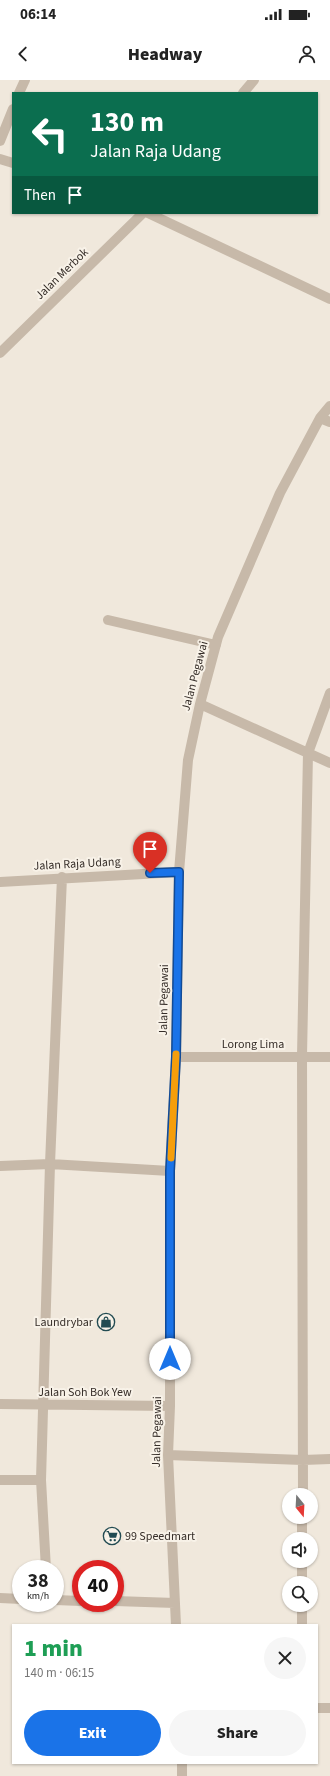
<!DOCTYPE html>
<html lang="en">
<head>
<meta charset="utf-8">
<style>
  body { margin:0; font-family:"Source Sans 3",sans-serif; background:#f6f6f6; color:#222; height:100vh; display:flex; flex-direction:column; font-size:15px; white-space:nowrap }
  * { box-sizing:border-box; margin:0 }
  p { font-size:13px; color:#767676 }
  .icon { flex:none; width:22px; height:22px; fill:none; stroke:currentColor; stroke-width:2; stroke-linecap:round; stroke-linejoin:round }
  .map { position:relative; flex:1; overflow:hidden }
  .side { position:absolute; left:12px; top:1544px; width:306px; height:140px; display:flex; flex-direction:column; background:#fff; border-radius:0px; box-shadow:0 1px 3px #0004 }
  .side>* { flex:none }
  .top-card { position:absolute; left:12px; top:12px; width:306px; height:122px; border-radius:0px; box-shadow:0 1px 3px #0004; background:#0b6e4f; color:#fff; overflow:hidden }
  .needle { width:26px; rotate:162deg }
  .controls { position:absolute; left:282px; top:1408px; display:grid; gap:8px }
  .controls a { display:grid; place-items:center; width:36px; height:36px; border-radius:50%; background:#fff; box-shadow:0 1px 3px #0004; font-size:20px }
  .speed { position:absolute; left:12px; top:1480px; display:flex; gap:8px; font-size:20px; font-weight:700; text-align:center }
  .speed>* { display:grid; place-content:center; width:52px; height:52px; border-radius:50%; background:#fff; box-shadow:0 1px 3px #0004; line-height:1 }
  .speed small { font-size:10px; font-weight:400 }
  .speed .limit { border:6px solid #d22; background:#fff; color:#111 }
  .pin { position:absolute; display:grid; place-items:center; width:34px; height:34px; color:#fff; margin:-41px -17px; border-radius:50% 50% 50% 0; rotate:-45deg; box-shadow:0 0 4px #0007 }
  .pin .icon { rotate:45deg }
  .me { position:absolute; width:44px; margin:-22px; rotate:0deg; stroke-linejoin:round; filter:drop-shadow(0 0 3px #0008) }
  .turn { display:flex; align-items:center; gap:14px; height:84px; padding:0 12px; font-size:18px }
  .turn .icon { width:52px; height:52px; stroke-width:2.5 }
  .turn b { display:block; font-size:28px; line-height:34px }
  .then { display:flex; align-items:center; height:38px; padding:0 12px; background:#0003; gap:8px; font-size:15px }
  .round { display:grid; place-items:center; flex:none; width:42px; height:42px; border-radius:21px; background:#f6f6f6 }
  .headline { display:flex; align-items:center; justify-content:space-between; height:68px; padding:0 12px }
  h1 { font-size:24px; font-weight:800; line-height:30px; color:#1e9e55 }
  .cta { display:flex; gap:8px; margin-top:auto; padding:8px 12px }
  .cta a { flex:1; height:46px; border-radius:24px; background:#1a73e8; color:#fff; font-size:16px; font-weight:800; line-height:46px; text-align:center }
  .cta a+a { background:#f6f6f6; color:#222 }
  .status { display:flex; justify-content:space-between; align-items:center; height:28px; padding:0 20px; background:#fff; direction:ltr }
  .status svg { height:11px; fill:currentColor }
  header { display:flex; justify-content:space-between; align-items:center; height:52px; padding:0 12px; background:#fff; font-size:18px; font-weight:800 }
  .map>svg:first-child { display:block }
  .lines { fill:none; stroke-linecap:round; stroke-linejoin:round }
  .minor { stroke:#c7b9a9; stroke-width:10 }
  .route-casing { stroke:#114b97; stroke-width:10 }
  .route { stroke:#1a73e8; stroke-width:7 }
  .slow { stroke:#f59e0b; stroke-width:7 }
  .labels { text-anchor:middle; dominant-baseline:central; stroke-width:4; stroke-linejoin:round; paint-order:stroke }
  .street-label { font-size:12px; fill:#352d28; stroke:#f8f2e8 }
  .poi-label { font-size:12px; fill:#352d28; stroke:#f8f2e8; text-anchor:end }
</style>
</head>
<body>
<div class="status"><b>06:14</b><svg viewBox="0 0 49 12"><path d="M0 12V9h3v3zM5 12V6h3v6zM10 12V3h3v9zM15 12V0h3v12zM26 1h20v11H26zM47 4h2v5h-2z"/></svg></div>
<header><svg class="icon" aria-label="back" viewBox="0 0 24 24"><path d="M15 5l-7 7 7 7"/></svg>Headway<svg class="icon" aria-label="person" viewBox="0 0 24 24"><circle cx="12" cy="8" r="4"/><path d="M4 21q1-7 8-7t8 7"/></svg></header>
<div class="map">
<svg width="330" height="1696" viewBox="0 0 330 1696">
  <rect width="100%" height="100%" fill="#f0e8dc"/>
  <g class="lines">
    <!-- minor -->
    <path class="minor" d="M19,13L25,0
      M243,13L254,0
      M0,61L13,29
      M0,79L13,83
      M148,133L330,219
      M0,273L143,133
      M320,338L330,342
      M108,540L216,565
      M200,624L330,683
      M0,802L179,792
      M176,977H330
      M0,1086L50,1084L170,1091
      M0,1324L170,1326
      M168,1375L303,1380L330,1379
      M0,1400H41
      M303,1415L302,976L308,673L330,613
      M302,1459V1437
      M46,1489L41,1400L50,1084L62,797
      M302,1503V1481
      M0,1518L21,1519
      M55,1520L81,1521
      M115,1521L175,1523
      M176,1545L168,1375L170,1326V1091L176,977L179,792L188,680L200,624L218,557L280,413L320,338L330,326
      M302,1545V1525
      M317,1628H330
      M182,1683V1696"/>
  </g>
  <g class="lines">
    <defs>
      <path id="route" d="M150,793L179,792L176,977L170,1091V1279"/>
    </defs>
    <!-- route casing -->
    <use href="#route" class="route-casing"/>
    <!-- route -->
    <use href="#route" class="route"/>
    <!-- slow -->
    <path class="slow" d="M171,1078L176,974"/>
  </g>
  <!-- icons -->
  <defs>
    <symbol id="shop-ring" viewBox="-11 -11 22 22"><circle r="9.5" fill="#f8f2e8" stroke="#224b52" stroke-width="1.5"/><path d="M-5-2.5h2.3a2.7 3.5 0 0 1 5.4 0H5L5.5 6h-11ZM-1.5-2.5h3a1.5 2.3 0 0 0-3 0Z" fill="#224b52"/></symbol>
    <symbol id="supermarket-ring" viewBox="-11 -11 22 22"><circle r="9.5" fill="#f8f2e8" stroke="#224b52" stroke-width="1.5"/><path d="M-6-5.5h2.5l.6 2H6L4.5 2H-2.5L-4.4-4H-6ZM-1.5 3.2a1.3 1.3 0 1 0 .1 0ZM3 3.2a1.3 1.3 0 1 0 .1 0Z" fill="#224b52"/></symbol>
  </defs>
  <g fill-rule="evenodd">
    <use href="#shop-ring" x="96" y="1232" width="20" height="20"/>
    <use href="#supermarket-ring" x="102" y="1446" width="20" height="20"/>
  </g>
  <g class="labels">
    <!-- street labels -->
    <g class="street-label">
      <text transform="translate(62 194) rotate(-44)">Jalan Merbok</text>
      <text transform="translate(195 596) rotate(-75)">Jalan Pegawai</text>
      <text transform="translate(77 784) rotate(-3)">Jalan Raja Udang</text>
      <text transform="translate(164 920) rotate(-89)">Jalan Pegawai</text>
      <text x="253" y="964">Lorong Lima</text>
      <text x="85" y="1312">Jalan Soh Bok Yew</text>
      <text transform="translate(157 1352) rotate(-89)">Jalan Pegawai</text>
    </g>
    <!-- poi labels -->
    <g class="poi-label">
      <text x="93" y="1242">Laundrybar</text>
      <text x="125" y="1456" text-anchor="start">99 Speedmart</text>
    </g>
  </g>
</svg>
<div class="controls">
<a><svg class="needle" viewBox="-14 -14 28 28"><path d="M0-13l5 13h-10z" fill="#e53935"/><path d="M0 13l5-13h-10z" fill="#767676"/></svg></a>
<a><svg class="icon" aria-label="sound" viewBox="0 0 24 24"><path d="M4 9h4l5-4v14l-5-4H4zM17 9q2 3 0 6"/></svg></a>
<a><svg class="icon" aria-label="search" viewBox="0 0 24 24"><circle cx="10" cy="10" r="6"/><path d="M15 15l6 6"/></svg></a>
</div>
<div class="speed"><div>38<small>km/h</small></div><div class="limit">40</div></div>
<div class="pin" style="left:150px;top:793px;background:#d93025"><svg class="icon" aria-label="arrive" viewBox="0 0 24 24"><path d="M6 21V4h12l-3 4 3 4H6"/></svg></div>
<svg class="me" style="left:170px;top:1279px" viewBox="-20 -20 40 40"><circle r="19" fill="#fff"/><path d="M0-13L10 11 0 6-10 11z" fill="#1a73e8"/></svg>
<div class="top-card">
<div class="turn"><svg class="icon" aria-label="left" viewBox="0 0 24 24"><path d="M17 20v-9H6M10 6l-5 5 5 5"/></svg><div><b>130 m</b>Jalan Raja Udang</div></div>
<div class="then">Then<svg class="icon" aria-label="arrive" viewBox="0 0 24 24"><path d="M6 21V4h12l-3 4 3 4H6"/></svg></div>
</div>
<section class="side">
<div class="headline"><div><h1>1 min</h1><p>140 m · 06:15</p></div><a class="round"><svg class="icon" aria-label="close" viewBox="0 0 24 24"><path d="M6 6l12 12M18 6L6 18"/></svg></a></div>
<div class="cta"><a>Exit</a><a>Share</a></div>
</section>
</div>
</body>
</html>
